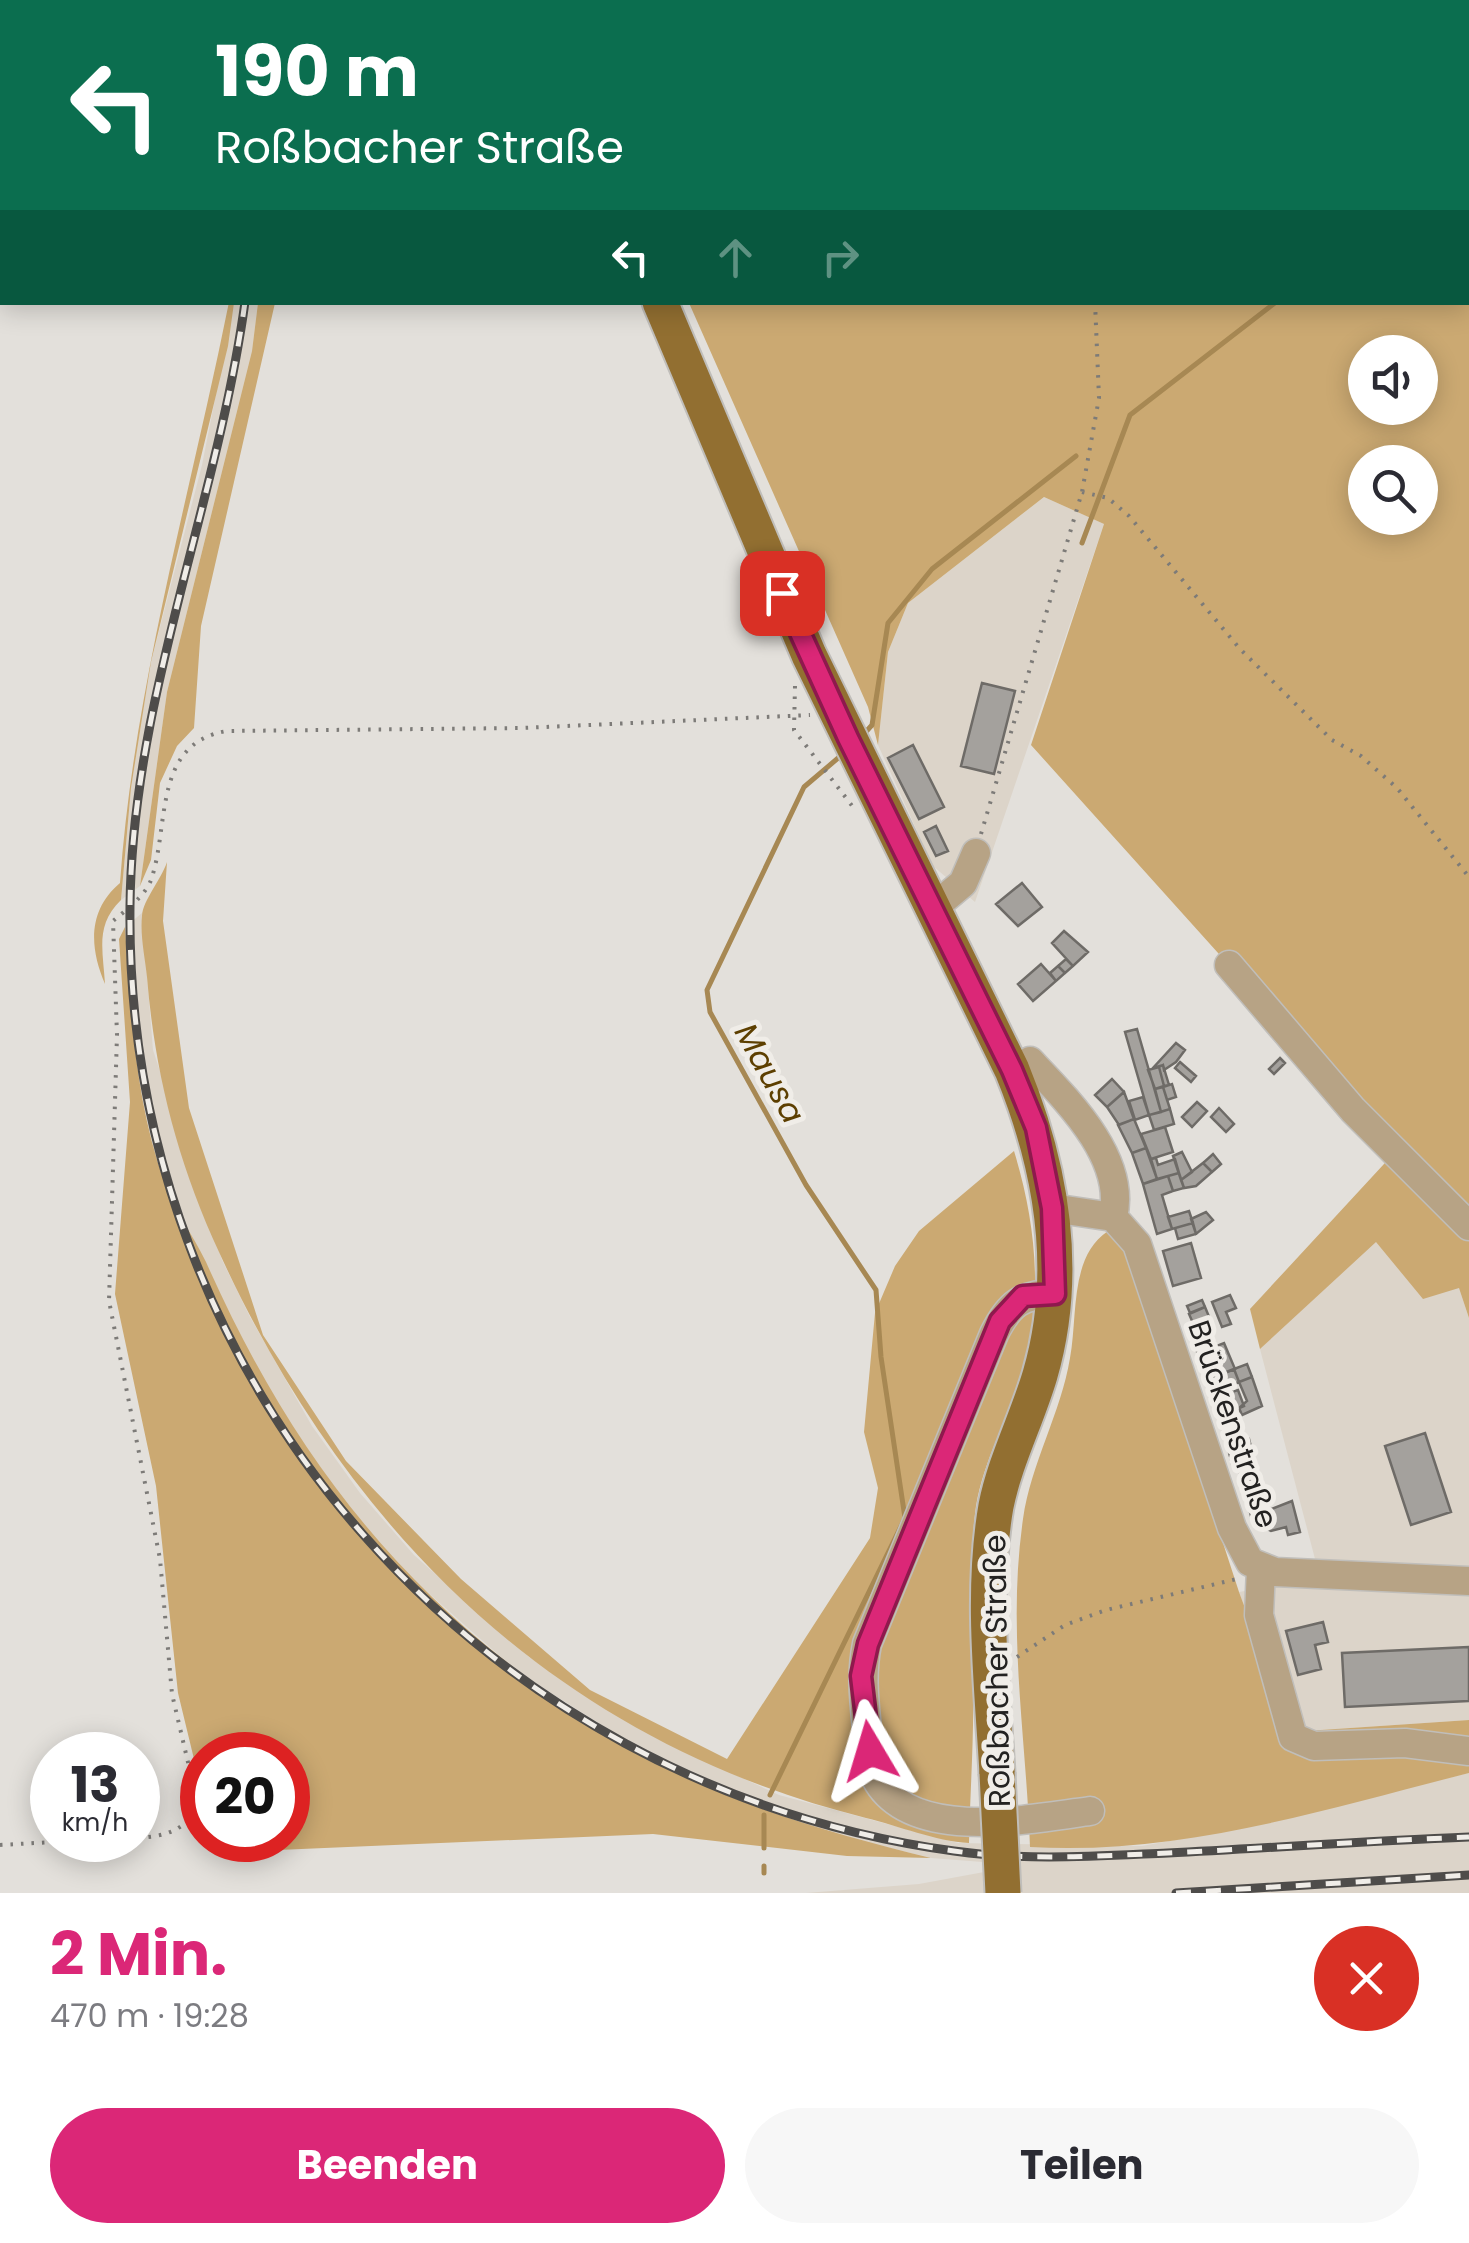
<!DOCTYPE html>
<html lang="de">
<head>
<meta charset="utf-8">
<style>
  body { margin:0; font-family:Poppins,sans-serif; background:#f7f7f7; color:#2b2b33; height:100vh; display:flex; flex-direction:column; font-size:38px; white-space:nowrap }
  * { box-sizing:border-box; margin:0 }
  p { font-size:32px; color:#7c7c81 }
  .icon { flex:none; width:55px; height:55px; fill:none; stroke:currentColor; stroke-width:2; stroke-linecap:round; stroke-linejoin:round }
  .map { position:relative; height:1893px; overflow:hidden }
  .side { display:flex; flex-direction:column; background:#fff; flex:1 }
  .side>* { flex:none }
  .banner { position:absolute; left:0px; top:0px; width:1470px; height:305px; box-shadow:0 5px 25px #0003; background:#0b6e4f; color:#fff; overflow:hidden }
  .controls { position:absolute; left:1348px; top:335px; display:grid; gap:20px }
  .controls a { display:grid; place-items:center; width:90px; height:90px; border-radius:50%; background:#fff; box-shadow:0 5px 25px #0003; font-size:50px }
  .speed { position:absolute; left:30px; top:1732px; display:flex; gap:20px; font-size:50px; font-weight:700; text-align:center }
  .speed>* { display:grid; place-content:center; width:130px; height:130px; border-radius:50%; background:#fff; box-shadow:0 5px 25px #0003; line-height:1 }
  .speed small { font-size:25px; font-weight:400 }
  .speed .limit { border:15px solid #d22; background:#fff; color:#111 }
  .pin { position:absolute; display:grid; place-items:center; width:85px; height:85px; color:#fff; margin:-42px; border-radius:20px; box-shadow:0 5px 15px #0006 }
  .me { position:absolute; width:110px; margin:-55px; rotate:353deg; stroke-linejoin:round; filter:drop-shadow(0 0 8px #0008) }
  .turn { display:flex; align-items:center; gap:35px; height:210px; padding:0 50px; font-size:45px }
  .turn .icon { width:130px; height:130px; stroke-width:2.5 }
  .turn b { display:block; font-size:70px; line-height:85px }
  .lanes { display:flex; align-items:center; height:95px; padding:0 50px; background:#0003; justify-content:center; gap:50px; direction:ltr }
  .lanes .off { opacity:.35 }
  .round { display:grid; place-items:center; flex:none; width:105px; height:105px; border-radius:52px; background:#f7f7f7 }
  .headline { display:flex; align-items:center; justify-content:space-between; height:170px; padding:0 50px }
  h1 { font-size:60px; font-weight:700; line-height:75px; color:#db2777 }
  .button { display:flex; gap:20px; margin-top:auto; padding:20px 50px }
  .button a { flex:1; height:115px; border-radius:60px; background:#db2777; color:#fff; font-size:40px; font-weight:700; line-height:115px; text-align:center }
  .button a+a { background:#f7f7f7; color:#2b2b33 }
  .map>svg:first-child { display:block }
  .built { fill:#dcd4c9 }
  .green { fill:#cba972; fill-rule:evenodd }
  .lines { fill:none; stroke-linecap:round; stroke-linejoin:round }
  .stream { stroke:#a78853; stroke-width:5 }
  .building { fill:#a4a19d; stroke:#6e6b67; stroke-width:2.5 }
  .minor-casing { stroke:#c0beba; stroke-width:31 }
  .major-casing { stroke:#c0beba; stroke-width:39 }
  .path { stroke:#7d7b78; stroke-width:4; stroke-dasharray:2.5 8; stroke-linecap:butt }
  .minor { stroke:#b7a385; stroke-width:28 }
  .major { stroke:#926f31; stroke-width:35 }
  .rail-casing { stroke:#4e4c4a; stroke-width:9 }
  .rail { stroke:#f0ede8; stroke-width:5; stroke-dasharray:15; stroke-linecap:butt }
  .major-bridge-casing { stroke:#c0beba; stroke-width:39; stroke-linecap:butt }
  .major-bridge { stroke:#926f31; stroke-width:35 }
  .route-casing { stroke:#8e194d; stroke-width:25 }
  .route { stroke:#db2777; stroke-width:18 }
  .labels { text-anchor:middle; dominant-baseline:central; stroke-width:10; stroke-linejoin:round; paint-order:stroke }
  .street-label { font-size:30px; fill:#232221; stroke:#f0ede8 }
  .water-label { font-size:32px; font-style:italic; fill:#5d3f00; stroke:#f0ede8 }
</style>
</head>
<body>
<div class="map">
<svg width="1469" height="1893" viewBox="0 0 1469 1893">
  <rect width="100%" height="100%" fill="#e3e0db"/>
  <!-- built -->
  <path class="built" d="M234,303H258L252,351L167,692L140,886L121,900L131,788L151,662L202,465Z
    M1044,497L1104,524L975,902L933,866L878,745L888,652L908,603Z
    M142,913L153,1050L222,1260L250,1317L312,1426L360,1493L414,1555L529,1657L602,1706L688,1753L779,1795L958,1843L1142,1846L1239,1828L1469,1773V1893H806L919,1884L1022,1865L931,1858L845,1837L771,1813L677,1773L518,1672L400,1568L345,1505L296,1437L233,1326L165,1183L145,1108L132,1033L125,927Z
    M1376,1241L1423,1298L1459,1287L1469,1318V1720L1291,1732L1239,1592L1320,1578L1260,1349Z"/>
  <!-- green -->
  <path class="green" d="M555,0H1469V1318L1459,1288L1423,1299L1376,1242L1260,1349L1250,1309L1396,1151L1031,745L1104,524L1044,497L908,603L888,652L878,745L868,707L689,303L1468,302V2ZM1365,352H1420V408H1365ZM1365,462H1420V518H1365Z
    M229,302L234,303L228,346L151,662L131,788L121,900C95,925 103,950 105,984C89,947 88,910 120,883C134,686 190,496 229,302Z
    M258,303H275L201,626L194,728L177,746L160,783L151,860L140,886L167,692L252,351Z
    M167,862L163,921L189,1108L263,1335L346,1461L461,1579L590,1690L727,1759L870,1538L878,1488L864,1432L875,1313L895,1266L919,1231L1014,1151C1037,1226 1045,1308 1018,1384C1004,1427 980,1469 975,1514C968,1573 973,1631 973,1690C974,1742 970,1792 969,1843C935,1841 899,1826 866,1818C560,1742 348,1535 219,1252C178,1163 155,1075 147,977C145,957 140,936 142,916C143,900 161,880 167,862Z
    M125,927C131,1013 135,1100 164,1181C174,1210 193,1235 206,1262C288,1447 395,1589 563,1703C600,1728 639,1755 679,1774C760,1813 845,1837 931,1858L847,1856L653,1834L255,1851V1840H288V1755H202V1792L178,1693L156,1486L115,1294L130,1102L119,939Z
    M1108,1231L1123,1236L1239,1592L1291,1732L1469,1720V1773C1327,1809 1179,1856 1030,1847C1026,1735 1007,1631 1023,1519C1031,1463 1061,1413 1070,1358C1078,1316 1069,1257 1108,1231Z"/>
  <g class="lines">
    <!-- stream -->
    <path class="stream" d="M1468,149L1469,148
      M1082,543L1130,415L1276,302
      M863,735L872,725L888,623L932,569L1076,456
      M770,1795L905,1518L881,1357L876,1290L806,1185L710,1012L707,990L804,787L844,753
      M764,1815V1848
      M764,1866V1873"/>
  </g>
  <!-- building -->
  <path class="building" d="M982,683L1015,691L994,774L961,766Z
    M913,745L944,807L919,819L888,758Z
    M936,826L948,851L936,856L924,832Z
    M1022,883L1042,907L1018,926L996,904Z
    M1064,931L1088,952L1073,966L1052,943Z
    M1066,959L1073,966L1065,973L1058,966Z
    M1041,964L1056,981L1033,1001L1018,984Z
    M1058,966L1065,973L1056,981L1050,973Z
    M1137,1029L1161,1112L1149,1115L1125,1032Z
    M1176,1043L1185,1050L1176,1062L1164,1070L1163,1065L1153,1068Z
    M1280,1058L1285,1063L1274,1074L1269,1069Z
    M1180,1062L1196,1076L1191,1082L1175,1068Z
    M1163,1065L1169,1085L1164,1086L1159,1067Z
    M1159,1067L1164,1086L1155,1089L1148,1070Z
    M1112,1079L1124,1092L1107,1107L1095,1095Z
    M1172,1084L1176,1097L1167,1100L1163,1087Z
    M1163,1087L1170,1109L1161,1112L1155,1089Z
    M1124,1092L1134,1119L1119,1125L1107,1107Z
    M1143,1097L1149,1115L1135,1120L1129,1101Z
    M1197,1102L1207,1111L1192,1127L1182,1117Z
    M1219,1108L1234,1124L1226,1132L1211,1117Z
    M1170,1109L1174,1124L1154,1130L1149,1115Z
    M1134,1119L1146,1148L1132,1153L1118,1125Z
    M1165,1127L1173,1152L1151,1159L1141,1134Z
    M1146,1148L1157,1179L1143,1184L1132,1153Z
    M1182,1152L1192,1172L1181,1180L1173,1156Z
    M1213,1154L1221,1164L1212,1172L1203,1163Z
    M1156,1158L1158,1165L1175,1159L1179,1173L1157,1179L1151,1159Z
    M1203,1163L1212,1172L1196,1186L1184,1188L1181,1180Z
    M1179,1173L1184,1188L1173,1191L1168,1176Z
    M1168,1176L1173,1191L1162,1195L1172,1229L1157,1234L1143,1184Z
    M1189,1211L1193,1223L1172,1229L1168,1217Z
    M1206,1212L1213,1220L1196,1234L1191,1219Z
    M1193,1223L1196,1234L1178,1239L1175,1228Z
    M1191,1243L1201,1278L1173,1286L1163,1251Z
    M1230,1295L1236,1308L1226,1312L1231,1324L1222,1327L1212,1302Z
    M1202,1300L1205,1307L1190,1313L1187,1306Z
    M1205,1307L1212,1324L1196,1330L1189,1314Z
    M1207,1325L1216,1346L1198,1354L1189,1333Z
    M1224,1343L1235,1369L1220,1375L1209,1349Z
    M1209,1349L1220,1375L1209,1379L1199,1353Z
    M1247,1364L1252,1377L1239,1382L1234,1369Z
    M1234,1369L1239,1382L1214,1393L1209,1379Z
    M1252,1377L1262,1406L1242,1415L1239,1408L1247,1401L1239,1382Z
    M1230,1386L1232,1392L1238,1390L1244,1406L1223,1415L1214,1393Z
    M1238,1426L1242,1441L1227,1445L1223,1430Z
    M1425,1433L1451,1512L1411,1525L1385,1446Z
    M1249,1439L1254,1458L1232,1464L1227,1445Z
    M1248,1459L1262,1513L1251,1516L1237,1462Z
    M1292,1501L1300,1532L1288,1535L1286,1527L1271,1531L1261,1526L1259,1514Z
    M1323,1622L1328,1642L1315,1645L1321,1669L1298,1675L1286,1631Z
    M1469,1647V1701L1345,1707L1342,1653Z"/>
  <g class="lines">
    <defs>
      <path id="minor" d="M932,909L963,883L976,853
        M1229,965L1353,1110L1469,1226
        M1030,1061C1068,1101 1127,1159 1113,1217
        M1052,1208L1113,1217L1137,1244L1232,1528L1250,1562L1275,1572L1469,1581
        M1055,1294C1021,1294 1009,1304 994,1334L867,1644C861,1674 864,1699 867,1729C869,1745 869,1768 878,1782C915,1842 1032,1819 1090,1811
        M1261,1568L1259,1615L1293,1737L1314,1746L1405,1743L1469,1751"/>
      <path id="major" d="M533,0L534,2
        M660,302L809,655L1012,1070C1052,1168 1070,1272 1040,1375C1027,1419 1005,1461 996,1506C981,1592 992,1687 997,1773"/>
    </defs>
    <!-- minor casing -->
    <use href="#minor" class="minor-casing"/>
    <!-- major casing -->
    <use href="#major" class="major-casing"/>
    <!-- path -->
    <path class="path" d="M1088,0V2
      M1082,492L1108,498L1129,516L1240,649L1332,740L1361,756L1397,788L1469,877
      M795,686L794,730L853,807
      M981,834L1082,492L1099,398L1095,302
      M1017,1657L1065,1625L1106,1610L1237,1579
      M138,1838C166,1836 185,1831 198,1805L172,1694L160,1559L109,1301L117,1035L113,921C126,910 145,896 151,880C170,826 152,743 227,731L522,728L810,715
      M0,1845L90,1840"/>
    <!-- minor -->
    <use href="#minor" class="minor"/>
    <!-- major -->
    <use href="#major" class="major"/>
    <defs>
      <path id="rail" d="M248,0V2
        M245,302C217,506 132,699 130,906C124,1386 482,1786 954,1851C1025,1861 1097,1856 1168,1853C1268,1848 1368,1841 1469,1837
        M1176,1893L1469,1875"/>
    </defs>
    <!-- rail casing -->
    <use href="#rail" class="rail-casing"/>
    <!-- rail -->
    <use href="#rail" class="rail"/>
    <defs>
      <path id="major-bridge" d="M997,1773L1003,1893"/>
    </defs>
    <!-- major-bridge casing -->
    <use href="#major-bridge" class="major-bridge-casing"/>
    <!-- major-bridge -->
    <use href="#major-bridge" class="major-bridge"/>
  </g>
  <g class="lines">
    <defs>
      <path id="route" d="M782,593L848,738L1012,1070L1036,1128L1052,1208L1055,1294L1023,1296L1000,1321L868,1644L861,1676L870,1751"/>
    </defs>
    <!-- route casing -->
    <use href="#route" class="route-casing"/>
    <!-- route -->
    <use href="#route" class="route"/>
  </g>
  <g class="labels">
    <!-- street labels -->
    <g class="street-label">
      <text transform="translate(1233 1424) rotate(71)">Brückenstraße</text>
      <text transform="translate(997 1671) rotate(-91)">Roßbacher Straße</text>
    </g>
    <!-- water labels -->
    <g class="water-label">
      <text transform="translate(770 1073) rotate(61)">Mausa</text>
    </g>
  </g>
</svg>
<div class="controls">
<a><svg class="icon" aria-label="sound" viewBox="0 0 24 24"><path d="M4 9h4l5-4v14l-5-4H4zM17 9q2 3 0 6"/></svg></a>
<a><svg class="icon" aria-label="search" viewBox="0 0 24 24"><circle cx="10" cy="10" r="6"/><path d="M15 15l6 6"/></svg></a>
</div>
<div class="speed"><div>13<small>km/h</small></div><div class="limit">20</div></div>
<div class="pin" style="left:782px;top:593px;background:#d93025"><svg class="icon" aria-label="arrive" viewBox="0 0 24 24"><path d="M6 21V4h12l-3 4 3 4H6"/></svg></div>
<svg class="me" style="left:870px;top:1751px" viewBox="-20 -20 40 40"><path d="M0-17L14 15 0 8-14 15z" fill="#db2777" stroke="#fff" stroke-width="4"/></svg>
<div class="banner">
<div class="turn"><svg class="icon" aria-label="left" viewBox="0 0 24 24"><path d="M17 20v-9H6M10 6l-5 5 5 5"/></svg><div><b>190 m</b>Roßbacher Straße</div></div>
<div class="lanes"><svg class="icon" aria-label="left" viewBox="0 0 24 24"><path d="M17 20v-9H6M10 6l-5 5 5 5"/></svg><svg class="icon off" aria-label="ahead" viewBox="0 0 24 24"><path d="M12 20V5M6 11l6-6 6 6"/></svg><svg class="icon off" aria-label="right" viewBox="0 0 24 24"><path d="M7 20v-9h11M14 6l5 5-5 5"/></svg></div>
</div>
</div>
<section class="side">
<div class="headline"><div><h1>2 Min.</h1><p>470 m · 19:28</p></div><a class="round" style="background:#d93025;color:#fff"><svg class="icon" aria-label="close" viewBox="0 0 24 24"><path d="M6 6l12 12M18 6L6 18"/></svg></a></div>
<div class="button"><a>Beenden</a><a>Teilen</a></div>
</section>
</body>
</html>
